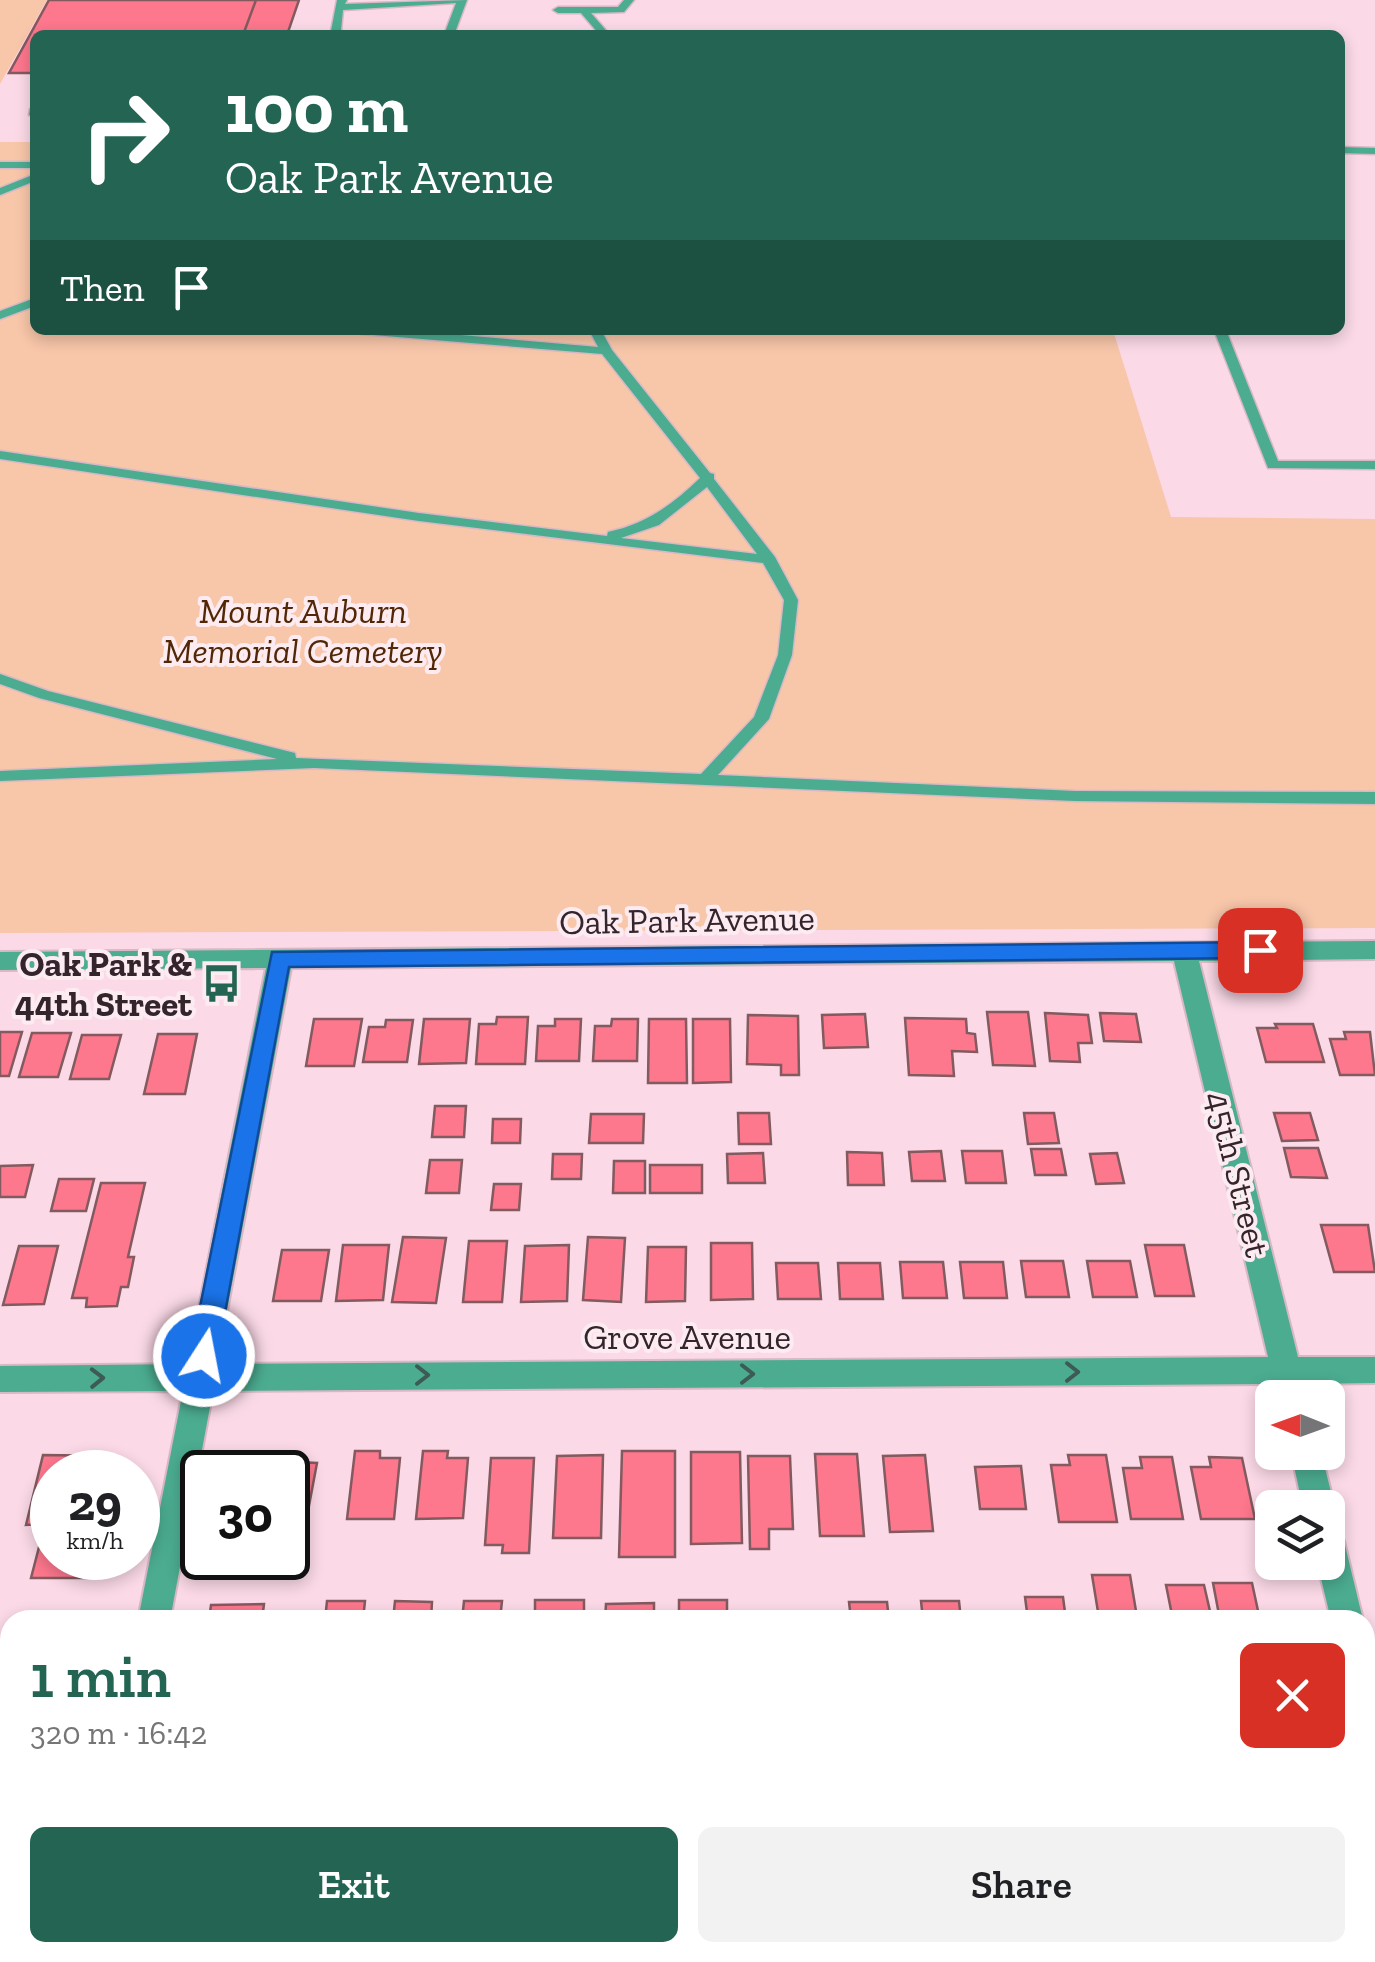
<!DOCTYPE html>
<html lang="en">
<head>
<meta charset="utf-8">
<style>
  body { margin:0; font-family:"Zilla Slab",serif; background:#f2f2f2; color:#202124; height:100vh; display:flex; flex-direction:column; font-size:38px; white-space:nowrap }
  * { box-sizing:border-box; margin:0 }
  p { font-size:32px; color:#757577 }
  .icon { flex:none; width:55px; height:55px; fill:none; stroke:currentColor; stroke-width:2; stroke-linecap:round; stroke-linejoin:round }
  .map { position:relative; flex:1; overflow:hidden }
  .side { position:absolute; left:0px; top:1610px; width:1375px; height:352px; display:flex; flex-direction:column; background:#fff; border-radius:30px 30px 0 0; box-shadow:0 5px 15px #0003 }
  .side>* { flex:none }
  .guide { position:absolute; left:30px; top:30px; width:1315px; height:305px; border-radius:15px; box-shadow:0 5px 15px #0003; background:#236452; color:#fff; overflow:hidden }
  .needle { width:65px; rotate:271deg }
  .fabs { position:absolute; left:1255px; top:1380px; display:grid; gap:20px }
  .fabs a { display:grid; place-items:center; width:90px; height:90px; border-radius:15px; background:#fff; box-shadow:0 5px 15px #0003; font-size:50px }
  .speed { position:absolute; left:30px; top:1450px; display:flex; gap:20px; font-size:50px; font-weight:700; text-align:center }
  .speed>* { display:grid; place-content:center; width:130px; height:130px; border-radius:50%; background:#fff; box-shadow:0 5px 15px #0003; line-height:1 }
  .speed small { font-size:25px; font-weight:400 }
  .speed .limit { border:5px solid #111; border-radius:15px; background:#fff; color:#111 }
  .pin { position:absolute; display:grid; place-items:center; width:85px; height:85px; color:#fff; margin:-42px; border-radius:20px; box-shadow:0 5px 15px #0006 }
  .me { position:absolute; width:110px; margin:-55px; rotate:11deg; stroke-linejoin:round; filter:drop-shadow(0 0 8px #0008) }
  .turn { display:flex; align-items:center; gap:35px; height:210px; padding:0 30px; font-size:45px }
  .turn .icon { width:130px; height:130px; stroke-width:2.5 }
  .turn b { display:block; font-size:70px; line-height:85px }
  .then { display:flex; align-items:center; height:95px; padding:0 30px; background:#0003; gap:20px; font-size:38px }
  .round { display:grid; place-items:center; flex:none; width:105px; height:105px; border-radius:15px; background:#f2f2f2 }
  .head { display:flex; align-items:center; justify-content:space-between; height:170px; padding:0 30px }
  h1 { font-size:60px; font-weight:600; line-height:75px; color:#236452 }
  .primary-button { display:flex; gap:20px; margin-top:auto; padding:20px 30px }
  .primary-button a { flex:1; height:115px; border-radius:15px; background:#236452; color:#fff; font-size:40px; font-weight:600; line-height:115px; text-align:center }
  .primary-button a+a { background:#f2f2f2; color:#202124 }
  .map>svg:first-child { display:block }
  .green { fill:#f8c6a9 }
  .building { fill:#fd778d; stroke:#825a5f; stroke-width:2.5 }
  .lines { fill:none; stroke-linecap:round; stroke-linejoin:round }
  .lane-casing { stroke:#d7b8c5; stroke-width:3 }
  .street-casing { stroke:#d7b8c5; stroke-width:4 }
  .lane { fill:#4bac90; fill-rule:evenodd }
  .street { fill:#4bac90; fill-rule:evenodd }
  .oneway { stroke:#3d5a53 }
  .route { fill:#1a73e8; stroke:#114b97; stroke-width:2.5 }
  .labels { text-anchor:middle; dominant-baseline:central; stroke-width:8; stroke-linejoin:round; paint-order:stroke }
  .park-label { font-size:35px; font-style:italic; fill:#522706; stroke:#fdebf2 }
  .street-label { font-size:35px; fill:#34242b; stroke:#fdebf2 }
  .poi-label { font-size:35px; font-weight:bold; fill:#34242b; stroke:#fdebf2; text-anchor:end }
</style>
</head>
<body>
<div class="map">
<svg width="1375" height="1962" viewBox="0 0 1375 1962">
  <rect width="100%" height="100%" fill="#fbd9e7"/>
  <!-- green -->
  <path class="green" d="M0,0H47L0,84Z
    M0,142H35V330H1113L1171,517L1375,519V928L0,933Z"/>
  <!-- building -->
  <path class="building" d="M49,0H256L243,35H35V73H9Z
    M256,0H299L287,35H243Z
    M987,1012H1028L1035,1066L993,1065Z
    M1045,1013L1088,1015L1092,1043H1078L1080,1062L1050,1061Z
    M1100,1013L1136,1014L1141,1042L1104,1041Z
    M865,1014L868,1047L824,1048L822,1015Z
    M748,1015L798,1016L799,1075H781V1065L747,1064Z
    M497,1017H528L525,1064H476L479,1024H496Z
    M905,1018L966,1019L967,1033L975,1034L977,1052L952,1051L954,1076L909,1075Z
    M314,1019H362L354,1066H306Z
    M424,1019H470L466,1063L419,1064Z
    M555,1019H581L579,1061H536L538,1026H555Z
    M612,1019H638L637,1061H593L595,1026H611Z
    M649,1019H686L687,1083H648Z
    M693,1019H730L731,1082L693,1083Z
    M386,1020H413L407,1062H363L369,1027H385Z
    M1275,1024H1313L1324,1062H1266L1257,1028H1277Z
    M0,1032H22L9,1076H0Z
    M1344,1032H1370L1375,1075H1340L1330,1039H1346Z
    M32,1033H71L58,1077H19Z
    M158,1034H197L185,1094H144Z
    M82,1035H121L109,1079H70Z
    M435,1106H466L464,1137H432Z
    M738,1113H769L771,1144H739Z
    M1024,1113H1054L1059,1143L1028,1144Z
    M1274,1113H1310L1318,1140L1282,1141Z
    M591,1114H644L643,1143H589Z
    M493,1119H521L520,1143H492Z
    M1284,1148H1318L1327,1178L1291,1177Z
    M1031,1149H1061L1066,1175H1035Z
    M941,1151L945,1181H912L909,1152Z
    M962,1151H1002L1006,1183H966Z
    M847,1152L882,1153L884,1185H848Z
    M763,1153L765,1183H728L727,1154Z
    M1117,1153L1124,1183L1096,1184L1090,1154Z
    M553,1154H582L581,1179H552Z
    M430,1160H462L459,1193H426Z
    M614,1161H645V1193H613Z
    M33,1165L25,1197H0V1166Z
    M650,1165H702V1193H650Z
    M59,1179H94L86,1211H51Z
    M101,1183H145L128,1257H134L128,1287H121L117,1306L86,1307L87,1298H72Z
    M494,1184H521L519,1210H491Z
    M1321,1225H1368L1375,1272H1334Z
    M403,1237L446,1238L436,1303L392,1302Z
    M588,1237L625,1238L621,1302L583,1300Z
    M469,1241H507L502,1302H463Z
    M711,1243H752L753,1299L711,1300Z
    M343,1245H389L383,1300L336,1301Z
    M569,1245L567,1301L521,1302L525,1246Z
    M1145,1245H1184L1194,1296H1155Z
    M19,1246H58L44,1304L3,1305Z
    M648,1247H686L685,1301L646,1302Z
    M282,1250H329L321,1301H273Z
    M1021,1261H1063L1069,1297H1026Z
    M1087,1261H1130L1137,1297H1093Z
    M900,1262H943L947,1298H903Z
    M960,1262H1003L1007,1298H964Z
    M776,1263H818L821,1299H778Z
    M838,1263H880L883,1299H840Z
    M355,1451H380V1458H400L394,1519H347Z
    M423,1451H448L447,1458H468L463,1518L416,1519Z
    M622,1451H675V1557H619Z
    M691,1452H740L742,1543L691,1544Z
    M815,1454H857L864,1536H820Z
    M43,1455L117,1456L113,1472H52V1558H95L90,1578H31L45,1524L26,1525Z
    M603,1455L601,1538H553L557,1456Z
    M925,1455L933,1531L890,1532L883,1456Z
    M1068,1455H1106L1117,1522H1059L1051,1465H1070Z
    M748,1456H790L793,1529H769V1549H750Z
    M1140,1457H1172L1183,1519H1131L1123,1468H1142Z
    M1209,1457L1242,1458L1255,1519H1201L1191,1467H1211Z
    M491,1458H534L529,1553H502L503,1545H485Z
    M254,1460L317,1463L308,1511H295L289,1537L288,1472H252Z
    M1021,1466L1026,1509H980L975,1467Z
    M1092,1575H1130L1137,1617L1099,1618Z
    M1213,1583H1252L1260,1620H1220Z
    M1166,1585H1204L1212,1620H1173Z
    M1025,1597H1063L1066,1620H1028Z
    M535,1600H584V1620H535Z
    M679,1600H727V1620H679Z
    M327,1601H365L363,1620H325Z
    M395,1601L432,1602L431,1620H393Z
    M464,1601H502L500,1620H462Z
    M921,1601H959L961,1620H923Z
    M849,1602H887L889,1620H851Z
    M654,1603V1620H605L606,1604Z
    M264,1604L262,1620H209L211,1605Z"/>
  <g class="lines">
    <defs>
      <path id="lane" d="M337,0H347L345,4L467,0L454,35H444L456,3L343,10L341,30L350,35H337L331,31Z
        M624,0H634L624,12L591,13L610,35H600L581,13H558L553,10L558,7H618Z
        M35,106V116L29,115L30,109Z
        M1340,147L1375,148V154L1340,153Z
        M0,162H35V168H0Z
        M35,174V181L0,195V188Z
        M35,298V306L0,319V311Z
        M355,330H403L598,347L589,330H601L612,350L710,473L714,474V479L775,557L798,600L792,655L769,719L718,775L1075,791L1375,792V804L1075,801L314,768L0,781V771L277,759L39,698L0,684V674L48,691L295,753L296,758L701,774L754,717L778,655L784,600L763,563L419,521L0,459V451L419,513L607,536L608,532C646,524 672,505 700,478L602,354L361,334ZM707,487L757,554L621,538L659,525Z
        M1214,330H1226L1278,461H1375V469L1268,468Z"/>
      <path id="street" d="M1375,941V959L1199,961L1298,1357H1375V1383L1304,1384L1308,1398H1278L1275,1384L213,1391L170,1620H138L183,1391L0,1392V1366L188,1364L266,968L0,970V952ZM1174,961L1268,1357L217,1364L291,968Z
        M1291,1452H1321L1335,1508L1330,1518L1328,1508H1303Z
        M1328,1526L1339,1530L1344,1541L1363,1620H1331L1317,1562H1328Z
        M1365,1679L1375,1683V1754L1365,1750Z
        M72,1952H108L106,1962H70Z"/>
    </defs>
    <!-- lane casing -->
    <use href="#lane" class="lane-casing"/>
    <!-- street casing -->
    <use href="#street" class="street-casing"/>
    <!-- lane -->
    <use href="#lane" class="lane"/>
    <!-- street -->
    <use href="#street" class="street"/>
  </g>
  <!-- one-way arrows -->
  <defs><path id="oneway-chevron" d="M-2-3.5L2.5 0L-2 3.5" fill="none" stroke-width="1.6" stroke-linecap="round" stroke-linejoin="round" transform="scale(2.5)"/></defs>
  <g class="oneway">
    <use href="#oneway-chevron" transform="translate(1072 1372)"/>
    <use href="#oneway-chevron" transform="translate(747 1374)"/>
    <use href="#oneway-chevron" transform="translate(422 1375)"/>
    <use href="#oneway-chevron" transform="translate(97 1378) rotate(-1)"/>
  </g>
  <!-- route -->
  <path class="route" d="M1260,942L1271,950L1260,958L289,967L217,1356L213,1365L204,1368L194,1365L190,1356L272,952Z"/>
  <!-- icons -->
  <defs>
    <symbol id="bus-bare" viewBox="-9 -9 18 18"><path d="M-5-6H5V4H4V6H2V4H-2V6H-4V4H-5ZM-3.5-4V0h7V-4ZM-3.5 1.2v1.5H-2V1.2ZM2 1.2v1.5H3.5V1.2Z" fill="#236452" stroke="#fdebf2" stroke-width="2.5" paint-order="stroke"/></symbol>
  </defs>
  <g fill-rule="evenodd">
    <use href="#bus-bare" x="194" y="956" width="55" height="55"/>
  </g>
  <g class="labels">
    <!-- park labels -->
    <g class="park-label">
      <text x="303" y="611">Mount Auburn<tspan x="303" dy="40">Memorial Cemetery</tspan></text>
    </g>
    <!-- street labels -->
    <g class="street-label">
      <text transform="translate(687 920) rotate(-1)">Oak Park Avenue</text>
      <text transform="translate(1238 1174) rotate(76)">45th Street</text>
      <text x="687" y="1337">Grove Avenue</text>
    </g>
    <!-- poi labels -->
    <g class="poi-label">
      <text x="192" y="964">Oak Park &amp;<tspan x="192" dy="40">44th Street</tspan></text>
    </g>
  </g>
</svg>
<div class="fabs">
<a><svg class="needle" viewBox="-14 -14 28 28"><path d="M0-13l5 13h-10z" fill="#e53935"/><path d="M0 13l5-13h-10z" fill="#757577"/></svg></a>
<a><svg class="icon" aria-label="layers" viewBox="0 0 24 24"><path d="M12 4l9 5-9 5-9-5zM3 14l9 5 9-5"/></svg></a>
</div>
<div class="speed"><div>29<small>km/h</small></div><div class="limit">30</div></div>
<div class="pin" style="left:1260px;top:950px;background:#d93025"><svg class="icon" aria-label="arrive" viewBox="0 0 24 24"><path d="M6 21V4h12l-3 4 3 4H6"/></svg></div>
<svg class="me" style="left:204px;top:1356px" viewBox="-20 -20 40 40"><circle r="17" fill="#1a73e8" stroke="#fff" stroke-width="3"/><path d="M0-11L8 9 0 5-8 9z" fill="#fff"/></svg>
<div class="guide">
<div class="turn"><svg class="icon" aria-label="right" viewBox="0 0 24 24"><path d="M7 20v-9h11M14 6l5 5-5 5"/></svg><div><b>100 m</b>Oak Park Avenue</div></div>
<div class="then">Then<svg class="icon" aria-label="arrive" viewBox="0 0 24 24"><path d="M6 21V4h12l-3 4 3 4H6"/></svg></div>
</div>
<section class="side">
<div class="head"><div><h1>1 min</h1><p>320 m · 16:42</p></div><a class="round" style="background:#d93025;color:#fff"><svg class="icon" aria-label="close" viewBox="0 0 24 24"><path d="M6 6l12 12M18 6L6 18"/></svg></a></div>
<div class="primary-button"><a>Exit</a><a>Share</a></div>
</section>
</div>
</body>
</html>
